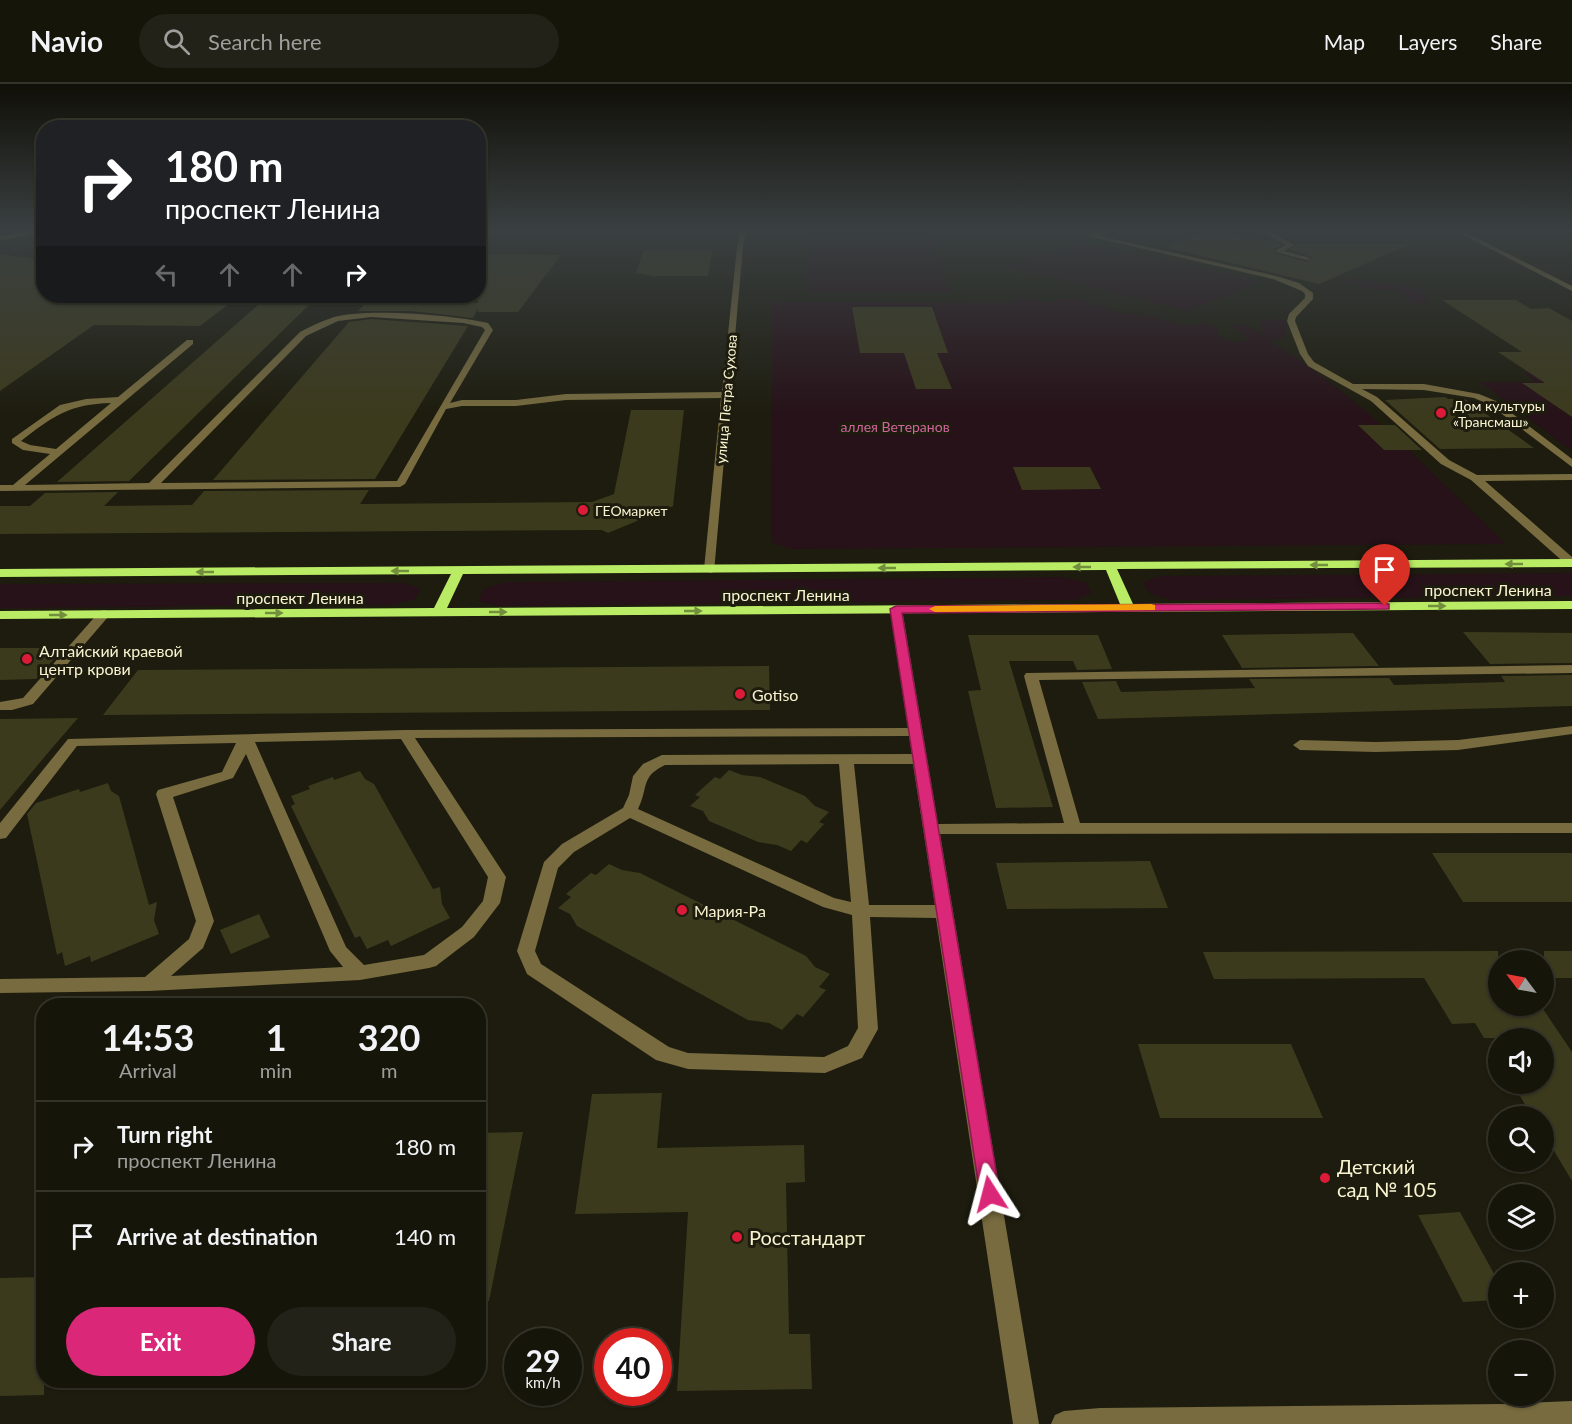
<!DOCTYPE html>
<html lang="en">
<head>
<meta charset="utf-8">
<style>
  body { margin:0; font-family:Lato,sans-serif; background:#232218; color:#f1f3f6; height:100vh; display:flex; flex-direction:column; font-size:22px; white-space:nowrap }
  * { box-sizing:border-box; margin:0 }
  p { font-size:20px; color:#9e9f9c }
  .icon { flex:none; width:33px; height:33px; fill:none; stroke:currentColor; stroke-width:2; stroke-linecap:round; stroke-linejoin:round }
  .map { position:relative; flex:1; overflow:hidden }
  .drawer { position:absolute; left:36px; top:914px; width:450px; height:390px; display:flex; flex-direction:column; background:#16150a; border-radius:24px; box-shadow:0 2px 4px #0004,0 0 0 2px #35342b }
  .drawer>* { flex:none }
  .hud { position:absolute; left:36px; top:36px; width:450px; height:183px; border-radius:24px; box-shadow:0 2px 4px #0004,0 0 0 2px #35342b; background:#202124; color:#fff; overflow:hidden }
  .needle { width:39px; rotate:302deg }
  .controls { position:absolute; left:1488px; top:866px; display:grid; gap:12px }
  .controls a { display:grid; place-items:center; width:66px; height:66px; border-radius:50%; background:#16150a; box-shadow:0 2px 4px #0004,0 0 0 2px #35342b; font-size:30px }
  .speed { position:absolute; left:504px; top:1244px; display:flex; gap:12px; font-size:30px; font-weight:700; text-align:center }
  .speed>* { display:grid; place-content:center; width:78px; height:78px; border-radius:50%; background:#16150a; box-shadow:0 2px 4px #0004,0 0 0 2px #35342b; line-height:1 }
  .speed small { font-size:15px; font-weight:400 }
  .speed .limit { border:9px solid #d22; background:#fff; color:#111 }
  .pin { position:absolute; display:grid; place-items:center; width:51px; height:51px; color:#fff; margin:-62px -26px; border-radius:50% 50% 50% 0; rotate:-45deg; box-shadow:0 0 6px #0007 }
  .pin .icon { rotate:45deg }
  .me { position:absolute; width:66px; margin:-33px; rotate:351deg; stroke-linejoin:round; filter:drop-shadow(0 0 4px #0008) }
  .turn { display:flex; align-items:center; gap:21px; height:126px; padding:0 30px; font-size:27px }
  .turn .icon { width:78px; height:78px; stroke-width:2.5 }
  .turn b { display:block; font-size:42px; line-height:51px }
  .lanes { display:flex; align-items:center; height:57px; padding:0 30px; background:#0003; justify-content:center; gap:30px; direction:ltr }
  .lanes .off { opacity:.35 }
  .eta { display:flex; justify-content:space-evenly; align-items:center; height:102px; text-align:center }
  .eta b { font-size:36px; font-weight:700; line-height:42px }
  .action { display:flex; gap:12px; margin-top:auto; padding:12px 30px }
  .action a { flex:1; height:69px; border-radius:36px; background:#db2777; color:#fff; font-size:24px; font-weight:700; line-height:69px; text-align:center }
  .action a+a { background:#232218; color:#f1f3f6 }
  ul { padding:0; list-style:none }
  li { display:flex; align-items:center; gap:18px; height:90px; padding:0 30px; border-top:2px solid #35342b }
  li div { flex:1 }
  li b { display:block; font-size:22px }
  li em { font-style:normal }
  header { display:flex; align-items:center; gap:36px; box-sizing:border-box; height:84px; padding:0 30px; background:#16150a; border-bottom:2px solid #35342b }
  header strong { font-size:28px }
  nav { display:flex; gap:33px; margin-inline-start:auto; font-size:21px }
  .search { width:420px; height:54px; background:#232218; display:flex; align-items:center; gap:15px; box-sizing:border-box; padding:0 21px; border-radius:33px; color:#9e9f9c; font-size:22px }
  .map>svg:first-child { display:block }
  .green { fill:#261218 }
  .building { fill:#3c3a1d }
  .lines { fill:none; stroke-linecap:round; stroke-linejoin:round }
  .minor { fill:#776b3f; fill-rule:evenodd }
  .major { fill:#b9ec64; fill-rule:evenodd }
  .oneway { fill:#738e3d }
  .route { fill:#db2777; stroke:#8e194d; stroke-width:1.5 }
  .slow { fill:#f59e0b }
  .poi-dot { fill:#db1b38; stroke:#1d1c0e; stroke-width:2 }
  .labels { text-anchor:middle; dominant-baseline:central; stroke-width:6; stroke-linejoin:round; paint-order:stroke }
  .far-street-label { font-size:14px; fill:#f9f4d0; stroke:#1d1c0e }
  .far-poi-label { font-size:14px; fill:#f9f4d0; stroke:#1d1c0e; text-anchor:start }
  .far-park-label { font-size:14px; fill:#d0669b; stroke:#1d1c0e }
  .street-label { font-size:16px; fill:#f9f4d0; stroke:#1d1c0e }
  .poi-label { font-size:16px; fill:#f9f4d0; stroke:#1d1c0e; text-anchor:start }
  .near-poi-label { font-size:20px; fill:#f9f4d0; stroke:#1d1c0e; text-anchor:start }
</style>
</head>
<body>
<header>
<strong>Navio</strong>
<div class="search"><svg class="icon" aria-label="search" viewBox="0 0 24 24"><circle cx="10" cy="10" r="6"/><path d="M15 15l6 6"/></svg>Search here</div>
<nav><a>Map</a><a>Layers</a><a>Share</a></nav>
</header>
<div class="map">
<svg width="1572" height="1340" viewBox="0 0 1572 1340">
  <rect width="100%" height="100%" fill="#1d1c0e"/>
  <!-- green -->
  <path class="green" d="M805,153H932L951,208H806Z
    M1082,158L1260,197L1189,227L1007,182Z
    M1345,194L1411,203L1426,209L1425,221L1410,218L1402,209L1338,199Z
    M1021,213L1051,219L1063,213L1079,215L1122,229L1145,231L1185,241L1207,239L1218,244L1217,252L1237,259L1249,255L1232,241H1246L1261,250L1262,243L1258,238L1262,235L1285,236L1286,253L1269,257C1358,309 1431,389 1506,460L790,465L771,458L772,218L1016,219L1012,216Z
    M1524,288H1572V367L1480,298H1535Z
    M1572,489V512L1172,516L1150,510L1143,499L1159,492Z
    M1064,493L1087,499L1091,509L1076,516L499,522L479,517L483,505L506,498Z
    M404,499L420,504L415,515L394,521L0,524V500Z"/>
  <!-- building -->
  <path class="building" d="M1210,147L1277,159L1281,161L1275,164L1274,169L1306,178L1312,173L1290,166L1296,160H1410L1319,200L1165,163Z
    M644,166H712L708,192H653L636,189Z
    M0,170L44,176V212H239L200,242L94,241L0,307Z
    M478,170L561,171L518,228H478V224L473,234L411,227H358L365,220L379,218L478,219Z
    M1442,216H1516L1531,225L1549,224L1572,237V333L1522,299H1545L1498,268H1522Z
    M310,220L129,397L57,398L258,221Z
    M852,223H932L948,269H937L952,305H916L904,269H860Z
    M371,235L468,242L375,395L213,396L349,238Z
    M1445,313L1448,315H1465L1534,364L1440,365L1385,316Z
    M631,326H684L673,422L608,449L602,446L0,450V422H30L45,409L118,408L104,422L192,421L204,407L369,406L360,420L592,418L614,410Z
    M1358,341H1395L1422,366H1384Z
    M1013,383H1090L1101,405L1022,406Z
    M1463,548L1572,549V579L1490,580Z
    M1353,549L1379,582L1242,584L1222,551Z
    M968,551H1098L1112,585L1077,586L1073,577H1009L1053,723L996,724L968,607L981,606Z
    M0,564H64L36,595L0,596Z
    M769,582L770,626L103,631L138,586Z
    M1572,591V622L1098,635L1082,598L1116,597L1121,608L1255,604L1249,595L1389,594L1394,601L1505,598L1501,592Z
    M78,634L52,664L0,726V635Z
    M729,686L742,691L760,693L805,712L815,722L829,728L819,738L824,740L807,759L801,756L791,767L777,761L758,758L709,737L703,727L690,722L700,713L695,711L715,693L720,695Z
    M360,687L365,695L374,700L433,805L440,803L442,820L450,834L391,862L388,856L367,865L360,852L355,854L291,722L295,720L291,712L310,705L308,702L333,693L334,696Z
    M108,699L111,707L119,712L149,821L157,818L154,836L159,850L91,878L90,872L65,882L62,868L57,871L27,730L36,719L79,705L80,708Z
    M1432,769H1572V818H1463Z
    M1150,777L1168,824L1007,825L996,779Z
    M609,780L622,786L640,789L806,872L815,883L830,890L819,903L826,906L803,933L797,930L782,946L769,939L748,936L577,842L570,830L558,824L571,813L566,810L591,789L596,791Z
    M259,830L270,853L231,870L220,846Z
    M1498,867V923L1541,922L1572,968V1097L1544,1050V1032H1532L1512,999H1544V954H1484L1475,939L1452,940L1424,894L1214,895L1203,868Z
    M1544,867H1572V894H1544Z
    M1138,960H1291L1323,1034H1160Z
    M662,1009L657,1064L804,1061L805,1098L786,1099L789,1250H810L812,1305L677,1307L688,1128L575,1130L592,1010Z
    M523,1048L489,1217L478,1216V1049Z
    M1460,1128L1498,1197V1216L1463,1218L1418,1131Z
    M44,1193V1311L0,1312V1194Z"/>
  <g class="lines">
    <!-- minor -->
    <path class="minor" d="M41,145H44V148L0,157V153Z
      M741,145H747L743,163L714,488L710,489L704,485L721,314L566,316L516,322H462L446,325L405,400L400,403L0,407V401H13L50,370L23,366L12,359V355L60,321L86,315L118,313L187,256H193V260L25,401L149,399L300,248C311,242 322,237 334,233C370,224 451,231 488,239L493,246L450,319L462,316H516L566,310L722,308L737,163ZM371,233L463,239L482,243L485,246L397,397L161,399L306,252L338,237ZM111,319L56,365L30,361L21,357C53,332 70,320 111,319Z
      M1105,145H1111L1108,149L1099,152L1276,192L1299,199L1313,209V215L1296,233L1295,237L1308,270L1314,278L1353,300H1424L1479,310L1496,317L1572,375V383L1490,321L1474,314L1424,306L1362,305L1377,313L1449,376L1477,391L1572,390V396L1485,397L1572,473V483L1568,482L1471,396L1441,380L1371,317L1308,282L1300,270L1287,237L1289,230L1305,214V210L1302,207L1273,195L1088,152Z
      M1258,145H1265L1294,161L1284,167L1310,174L1307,176L1276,168V166L1286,161Z
      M1452,145H1459L1572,202V207Z
      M896,521L902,525L938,740L1064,739L1024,592L1026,589L1572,581V589L1039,596L1080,739H1572V749L940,750L1039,1340H1013L936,834L870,833L878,945L862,974L825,989L688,985L663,978L656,976L527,890L517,867L544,778L562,760L623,724L629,711L633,692L643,680L662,671L912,670L909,652L415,654L506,793L500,819L474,853L436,882L429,884L360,896L149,907L0,909V895L145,893L189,855L196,837L156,710L158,706L222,688L236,659L77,662L6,754L0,755V739L68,655L405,646L908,644L890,525ZM401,655L488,793L483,817L462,843L424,871L364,881L346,863L255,658ZM246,670L330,867L343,883L171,892L203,864L214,837L173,713L233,694ZM839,680L851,818L834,814L638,725C649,703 640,693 665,681ZM854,680H913L935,821H869ZM630,734L823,823L852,831L858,944L848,962L824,973L688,969L669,963L541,880L535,867L558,784L574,768Z
      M104,526L108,527L110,530L108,533L33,620L12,626H0V618L23,614L100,527Z
      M1572,642V650L1458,666L1375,668L1300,666L1293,661L1300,656L1375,658L1458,656Z
      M1572,1317V1340H1051L1055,1331L1064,1327L1100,1324L1503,1320Z"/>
    <!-- major -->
    <path class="major" d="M1572,475V483L1117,485L1133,520L1572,517V525L0,535V527L434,524L451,490L0,493V485ZM1106,486L1120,520L447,524L463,490Z"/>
  </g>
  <!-- one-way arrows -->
  <defs><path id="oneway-solid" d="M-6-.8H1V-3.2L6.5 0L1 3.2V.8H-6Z" transform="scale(1.5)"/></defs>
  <g class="oneway">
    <use href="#oneway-solid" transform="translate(1514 480) rotate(180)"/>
    <use href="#oneway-solid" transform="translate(1319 481) rotate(180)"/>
    <use href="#oneway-solid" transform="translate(1082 483) rotate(180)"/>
    <use href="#oneway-solid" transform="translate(887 484) rotate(180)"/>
    <use href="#oneway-solid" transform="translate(400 487) rotate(180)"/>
    <use href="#oneway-solid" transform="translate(205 488) rotate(180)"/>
    <use href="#oneway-solid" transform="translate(1437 522)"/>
    <use href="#oneway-solid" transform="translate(693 527)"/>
    <use href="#oneway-solid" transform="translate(498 528)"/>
    <use href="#oneway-solid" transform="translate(274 529)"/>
    <use href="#oneway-solid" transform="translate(58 531)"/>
  </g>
  <!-- sky -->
  <linearGradient id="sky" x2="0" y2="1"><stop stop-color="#100f08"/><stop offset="0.44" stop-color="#3a4041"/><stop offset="1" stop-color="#3a4041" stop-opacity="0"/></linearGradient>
  <rect width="1572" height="332" fill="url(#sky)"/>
  <!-- route -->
  <path class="route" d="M1385,519L1389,520V525L902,529L1000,1110L997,1116L990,1119L983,1116L980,1110L890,525L896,522Z"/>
  <!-- slow -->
  <path class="slow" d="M1151,520L1155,521V526L935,528L929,525L935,522Z"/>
  <!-- markers -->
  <g class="poi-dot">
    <circle cx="1441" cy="329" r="6"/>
    <circle cx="583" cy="426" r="6"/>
    <circle cx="27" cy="575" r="6"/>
    <circle cx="740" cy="610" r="6"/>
    <circle cx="682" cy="826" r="6"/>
    <circle cx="1325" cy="1094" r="6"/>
    <circle cx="737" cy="1153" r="6"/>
  </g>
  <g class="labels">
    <!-- far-street labels -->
    <g class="far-street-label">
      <text transform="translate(726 315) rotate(-85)">улица Петра Сухова</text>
    </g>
    <!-- far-poi labels -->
    <g class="far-poi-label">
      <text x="1453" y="321">Дом культуры<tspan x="1453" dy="16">«Трансмаш»</tspan></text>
      <text x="595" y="426">ГЕОмаркет</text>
    </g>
    <!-- far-park labels -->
    <g class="far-park-label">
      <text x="895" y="342">аллея Ветеранов</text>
    </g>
    <!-- street labels -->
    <g class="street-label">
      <text x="1488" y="505">проспект Ленина</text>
      <text x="786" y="510">проспект Ленина</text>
      <text x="300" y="513">проспект Ленина</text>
    </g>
    <!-- poi labels -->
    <g class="poi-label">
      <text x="39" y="566">Алтайский краевой<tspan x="39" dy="18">центр крови</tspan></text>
      <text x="752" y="610">Gotiso</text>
      <text x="694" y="826">Мария-Ра</text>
    </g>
    <!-- near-poi labels -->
    <g class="near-poi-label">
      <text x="1337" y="1082">Детский<tspan x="1337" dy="23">сад № 105</tspan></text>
      <text x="749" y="1153">Росстандарт</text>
    </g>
  </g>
</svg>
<div class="controls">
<a><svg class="needle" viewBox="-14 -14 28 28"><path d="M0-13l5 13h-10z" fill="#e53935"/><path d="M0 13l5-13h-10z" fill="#9e9f9c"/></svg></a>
<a><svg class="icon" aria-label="sound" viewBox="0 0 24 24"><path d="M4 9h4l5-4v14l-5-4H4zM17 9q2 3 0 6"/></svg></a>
<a><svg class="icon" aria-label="search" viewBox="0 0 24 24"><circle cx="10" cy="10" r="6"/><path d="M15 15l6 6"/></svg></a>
<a><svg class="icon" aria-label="layers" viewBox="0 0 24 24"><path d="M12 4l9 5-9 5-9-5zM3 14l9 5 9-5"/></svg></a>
<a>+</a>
<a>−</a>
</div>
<div class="speed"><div>29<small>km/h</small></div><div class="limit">40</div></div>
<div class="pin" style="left:1385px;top:522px;background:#d93025"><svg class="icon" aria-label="arrive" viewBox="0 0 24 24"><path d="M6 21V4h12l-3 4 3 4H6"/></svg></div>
<svg class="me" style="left:990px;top:1110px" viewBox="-20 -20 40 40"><path d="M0-17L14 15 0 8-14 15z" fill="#db2777" stroke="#fff" stroke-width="4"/></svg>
<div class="hud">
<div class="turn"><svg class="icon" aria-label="right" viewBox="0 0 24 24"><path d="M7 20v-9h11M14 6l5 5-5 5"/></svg><div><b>180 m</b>проспект Ленина</div></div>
<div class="lanes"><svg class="icon off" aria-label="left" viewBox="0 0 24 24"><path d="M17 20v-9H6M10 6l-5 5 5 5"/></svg><svg class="icon off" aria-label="ahead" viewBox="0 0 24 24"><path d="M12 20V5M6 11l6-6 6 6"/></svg><svg class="icon off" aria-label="ahead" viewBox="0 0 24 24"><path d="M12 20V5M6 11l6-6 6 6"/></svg><svg class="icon" aria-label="right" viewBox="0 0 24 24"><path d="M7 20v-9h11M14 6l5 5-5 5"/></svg></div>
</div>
<section class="drawer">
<div class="eta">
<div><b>14:53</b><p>Arrival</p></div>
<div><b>1</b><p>min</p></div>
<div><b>320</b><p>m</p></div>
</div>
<ul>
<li><svg class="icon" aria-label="right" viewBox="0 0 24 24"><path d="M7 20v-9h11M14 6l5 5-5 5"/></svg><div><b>Turn right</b><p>проспект Ленина</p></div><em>180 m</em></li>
<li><svg class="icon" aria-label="arrive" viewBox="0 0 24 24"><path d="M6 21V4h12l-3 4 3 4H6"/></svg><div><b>Arrive at destination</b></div><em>140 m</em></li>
</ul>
<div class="action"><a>Exit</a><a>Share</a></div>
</section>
</div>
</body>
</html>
